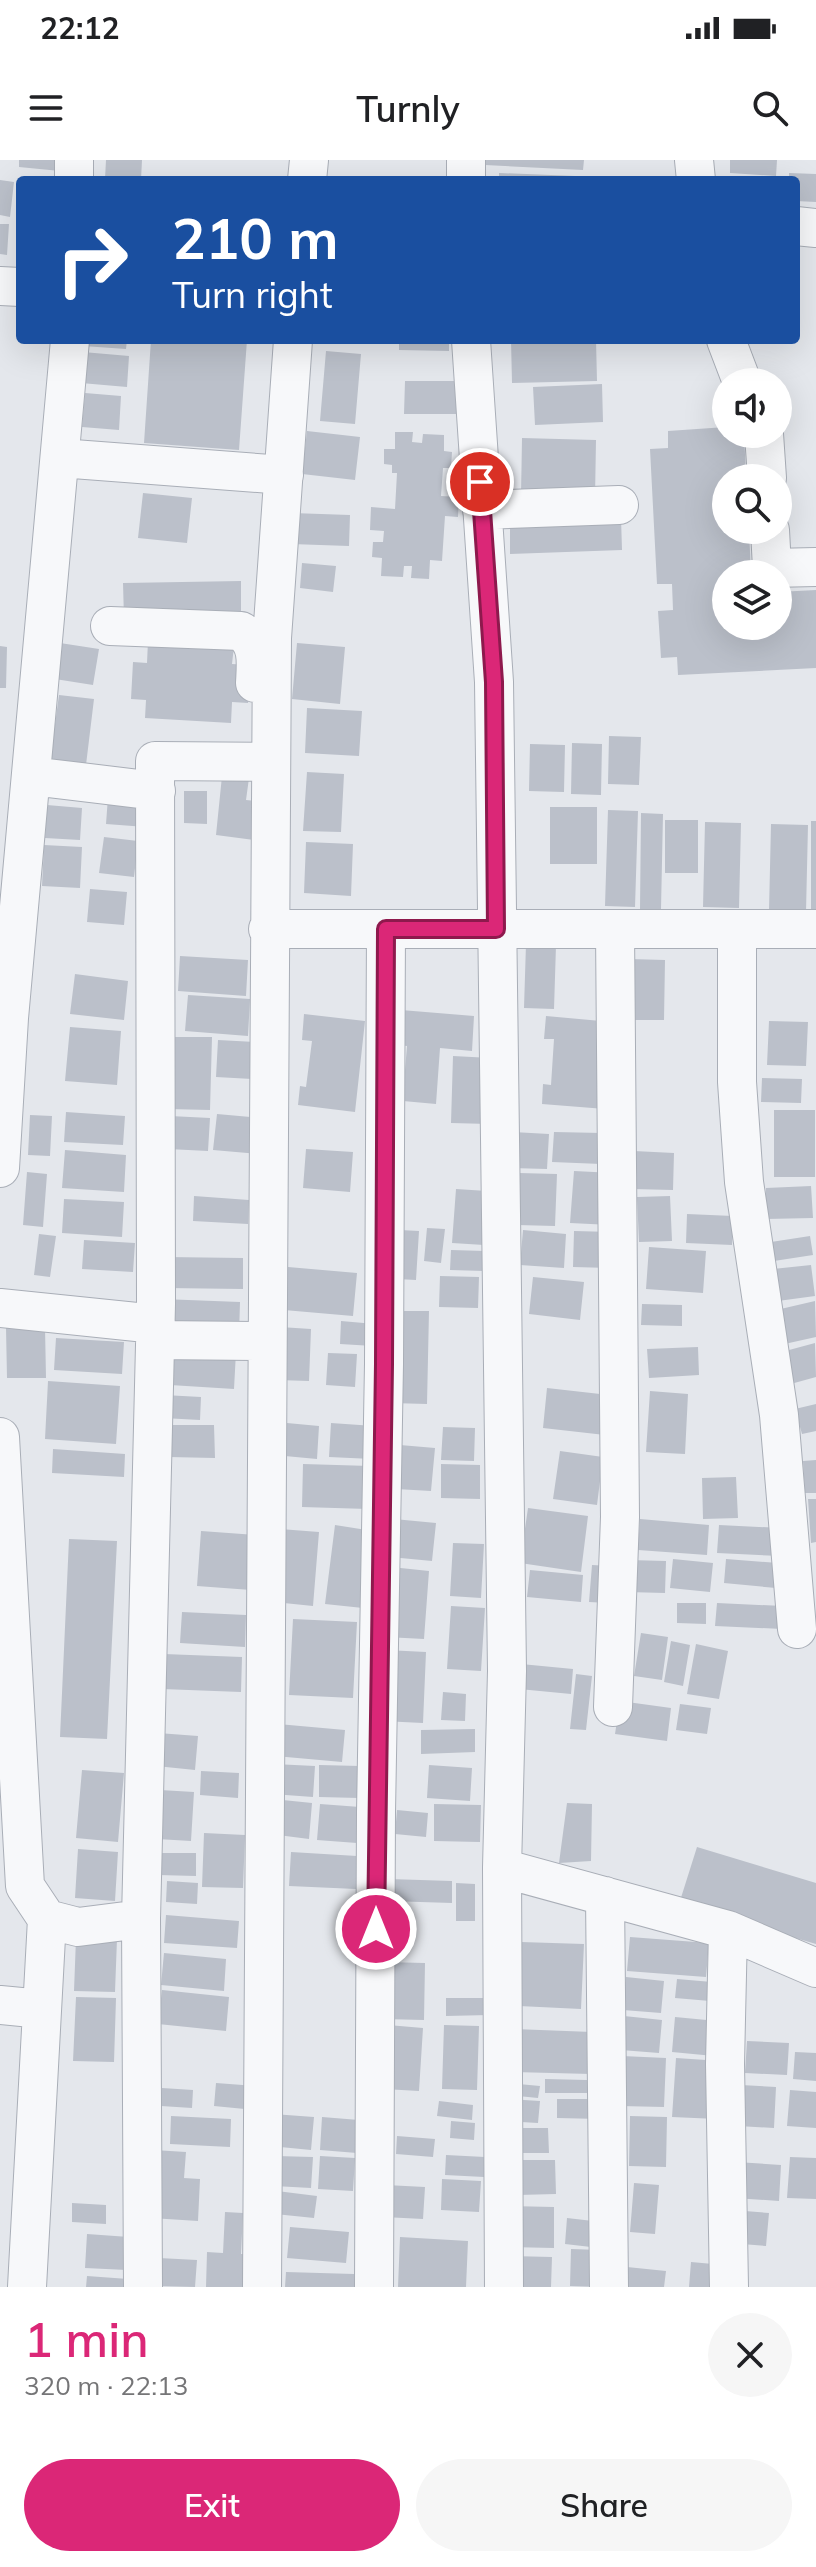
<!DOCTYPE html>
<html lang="en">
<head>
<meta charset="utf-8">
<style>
  body { margin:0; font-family:Mulish,sans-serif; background:#f6f6f6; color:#202124; height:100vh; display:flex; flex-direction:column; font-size:30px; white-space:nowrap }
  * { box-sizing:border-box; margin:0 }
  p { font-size:26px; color:#757577 }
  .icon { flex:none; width:44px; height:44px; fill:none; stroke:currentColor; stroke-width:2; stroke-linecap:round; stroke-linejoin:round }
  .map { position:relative; height:2127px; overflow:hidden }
  .details { display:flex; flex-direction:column; background:#fff; flex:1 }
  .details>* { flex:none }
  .hud { position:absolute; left:16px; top:16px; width:784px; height:168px; border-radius:8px; box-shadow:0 8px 32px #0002; background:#1a4fa0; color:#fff; overflow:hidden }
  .buttons { position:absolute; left:712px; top:208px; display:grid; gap:16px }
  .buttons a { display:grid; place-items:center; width:80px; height:80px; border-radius:50%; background:#fff; box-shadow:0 8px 32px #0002; font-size:40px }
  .pin { position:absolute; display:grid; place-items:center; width:68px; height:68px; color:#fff; margin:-34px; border:4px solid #fff; border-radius:50%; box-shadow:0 2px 8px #0007 }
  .me { position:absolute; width:88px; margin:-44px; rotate:0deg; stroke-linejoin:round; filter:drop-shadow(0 0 6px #0008) }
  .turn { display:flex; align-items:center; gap:28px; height:168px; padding:0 24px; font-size:36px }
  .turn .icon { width:104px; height:104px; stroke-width:2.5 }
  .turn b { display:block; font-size:56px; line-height:68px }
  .round { display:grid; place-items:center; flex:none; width:84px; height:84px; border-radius:42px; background:#f6f6f6 }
  .overview { display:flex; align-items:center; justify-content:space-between; height:136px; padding:0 24px }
  h1 { font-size:48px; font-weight:600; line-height:60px; color:#db2777 }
  .primary-button { display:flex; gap:16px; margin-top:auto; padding:16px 24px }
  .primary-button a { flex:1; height:92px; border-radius:48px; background:#db2777; color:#fff; font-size:32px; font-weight:600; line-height:92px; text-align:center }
  .primary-button a+a { background:#f6f6f6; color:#202124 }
  .status { display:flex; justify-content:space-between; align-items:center; height:56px; padding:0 40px; background:#fff; direction:ltr }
  .status svg { height:22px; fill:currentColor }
  header { display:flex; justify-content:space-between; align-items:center; height:104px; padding:0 24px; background:#fff; font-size:36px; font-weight:600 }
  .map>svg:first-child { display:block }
  .building { fill:#bbc0ca }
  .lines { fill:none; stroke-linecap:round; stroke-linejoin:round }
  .minor-casing { stroke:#a9aeb7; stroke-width:40 }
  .minor { stroke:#f7f8fa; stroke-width:38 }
  .route-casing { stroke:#8e194d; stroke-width:20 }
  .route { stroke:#db2777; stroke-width:14 }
</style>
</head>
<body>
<div class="status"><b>22:12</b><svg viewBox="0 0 49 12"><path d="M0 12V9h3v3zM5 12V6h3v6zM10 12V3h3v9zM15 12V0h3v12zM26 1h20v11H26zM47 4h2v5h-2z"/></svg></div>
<header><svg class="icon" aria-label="menu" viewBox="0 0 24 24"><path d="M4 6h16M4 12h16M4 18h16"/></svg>Turnly<svg class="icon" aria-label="search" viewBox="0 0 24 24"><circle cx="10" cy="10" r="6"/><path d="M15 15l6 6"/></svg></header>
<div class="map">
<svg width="816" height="2127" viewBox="0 0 816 2127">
  <rect width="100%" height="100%" fill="#e4e7ec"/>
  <!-- building -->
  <path class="building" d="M19,0H61L60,11L19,7Z
    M106,0H142L141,20L105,19Z
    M485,0H584L583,10L485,5Z
    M730,0H777L776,16L730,13Z
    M499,13L600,17L599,20H499Z
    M789,13L816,14V42L796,41V20H789Z
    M0,20L14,22L10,57L0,55Z
    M0,64H9L7,95L0,94Z
    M84,180H127L126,189L83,186Z
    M151,180H247L239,290L144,283Z
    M399,180H449V191L399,190Z
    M511,180H596L597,221L512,223Z
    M326,191L361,194L355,264L320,261Z
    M83,192L129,196L127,227L81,223Z
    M405,221H463L464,254H404Z
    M602,224L603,262L535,265L533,227Z
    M85,233L121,236L119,270L82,267Z
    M726,267V274H744L746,314L758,313L759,318H726V370H749L751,414H726V466H778V432L816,430V508L678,515L677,497L661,498L658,451L673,450L672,424H657L650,289L668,288V271Z
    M307,271L360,277L355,320L302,314Z
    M395,272H413L412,282L422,283L423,274L444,275V291L452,292L451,308H443L441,336L459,337L458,357L445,356L442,401L430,400L429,419L411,418L412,406H404L403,417L381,416L382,398L372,397L373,382H383L384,371L370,370L371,347L395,349L397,313H392V305L384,304V289H395Z
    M522,278L596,280L595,338L521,337Z
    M143,333L192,338L187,383L138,378Z
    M292,353L350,355L349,386L291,384Z
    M621,358L622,390L510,394V361Z
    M302,403L336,406L333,432L300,428Z
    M241,421V457L124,459L123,423Z
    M148,481L234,486L232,504L250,505L248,543L232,542L231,563L145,558L146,540L131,539L133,502L147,503Z
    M60,483L99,489L93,525L55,519Z
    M297,483L345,487L340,544L292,539Z
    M0,486L7,487L6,528H0Z
    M59,535L94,539L86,605L50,601Z
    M307,548L362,551L359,596L305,593Z
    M609,576L641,577L639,625L608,624Z
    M572,583L602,584L601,635L571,634Z
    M530,584L565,585L564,632L529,631Z
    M307,612L344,614L341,672L303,671Z
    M222,616L249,618L246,640L265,642L261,681L216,675Z
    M184,631H207V664L184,663Z
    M108,637L148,640L146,667L106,664Z
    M47,645L82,648L80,680L45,678Z
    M550,647H597V704H550Z
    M608,650L638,651L635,747L605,746Z
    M641,653L663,654L661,749H640Z
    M665,660H698V713H665Z
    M811,661H816V753H811Z
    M705,662L741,663L739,748L703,747Z
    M771,664L808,665L806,752L769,751Z
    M104,677L138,681L134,717L99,713Z
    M306,682L353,684L351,736L304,733Z
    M44,685L82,687L80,728L42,726Z
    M90,729L127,732L124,765L87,762Z
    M526,784L556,785L554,849L524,848Z
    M180,796L248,800L246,836L178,831Z
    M629,799L665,800L664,860H628Z
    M75,814L128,821L124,860L70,854Z
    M188,835L250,839L248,876L185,871Z
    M401,850L474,856L472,891L440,888L436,944L403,941L397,909L405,910L407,886L398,885Z
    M304,854L365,861L355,952L298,945L300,926L306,927L312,881L302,880Z
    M546,856L612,862L605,949L542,944L543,924L551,925L554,879H544Z
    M769,861L808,862L806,906L767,905Z
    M70,867L121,871L117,925L65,921Z
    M170,877H212L210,950L168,949Z
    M218,880L255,882L252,919L216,917Z
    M453,896L491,898L489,964L451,963Z
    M762,918L802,919L801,943L761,942Z
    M774,950H815V1017H774Z
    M66,952L125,956L123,985L64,982Z
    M217,954L262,958L259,994L213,990Z
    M30,955L52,956L50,996L28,995Z
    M170,956L210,958L208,991L168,989Z
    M513,972L549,974L547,1009L511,1008Z
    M554,972L602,973L601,1004L552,1002Z
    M306,989L353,992L350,1032L303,1028Z
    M65,990L126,995L124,1032L62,1028Z
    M634,991L674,993L673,1030L632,1029Z
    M574,1011L614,1013L611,1065L570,1063Z
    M27,1012L47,1014L43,1067L23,1065Z
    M519,1013L557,1014L555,1066L517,1065Z
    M811,1026L813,1058L766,1059V1028Z
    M456,1029L487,1031L484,1085L452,1083Z
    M194,1036L249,1040L248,1064L193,1061Z
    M670,1036L672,1081L639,1082L637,1037Z
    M64,1039L124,1042L122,1077L62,1073Z
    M687,1054L733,1056L732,1085L686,1083Z
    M427,1068L445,1069L441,1103L424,1101Z
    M400,1070L419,1071L416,1120L397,1119Z
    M523,1070L566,1074L564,1108L520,1105Z
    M574,1071L612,1072L610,1108L573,1107Z
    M39,1074L56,1076L50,1117L34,1115Z
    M810,1076L813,1095L774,1101L771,1082Z
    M84,1080L135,1083L133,1112L82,1109Z
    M649,1087L706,1091L703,1133L646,1129Z
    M451,1090L485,1091L484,1111L450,1110Z
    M166,1097L243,1098V1129L166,1128Z
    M811,1105L815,1136L778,1141L773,1109Z
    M288,1107L357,1113L353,1156L284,1150Z
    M440,1116L479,1117L478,1148L439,1147Z
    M533,1117L584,1122L580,1160L529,1154Z
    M162,1139L240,1142L239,1174L161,1171Z
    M815,1141L816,1177L780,1185L772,1151Z
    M642,1144L682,1145V1166L641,1165Z
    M392,1151H429L427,1244L391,1243Z
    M341,1161L375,1164L373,1186L340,1184Z
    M45,1167L46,1218H7L6,1168Z
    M280,1167L311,1169L309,1221L277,1220Z
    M56,1178L124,1182L122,1214L54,1210Z
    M815,1183L816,1217L787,1225L778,1193Z
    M698,1187L699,1215L649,1218L647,1189Z
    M172,1188L236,1192L234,1229L170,1225Z
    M328,1193L357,1194L355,1227L326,1225Z
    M48,1221L120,1226L116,1284L45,1279Z
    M547,1228L609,1235L605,1275L543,1268Z
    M650,1231L688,1234L685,1294L646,1292Z
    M164,1235L201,1237L200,1260L163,1258Z
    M816,1244V1271L802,1274L795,1249Z
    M287,1263L319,1266L317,1299L285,1296Z
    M331,1263L374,1266L372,1299L329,1297Z
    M169,1265H214L215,1298L169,1297Z
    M443,1267L475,1268L474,1301L441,1300Z
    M400,1285L435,1288L431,1331L396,1329Z
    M53,1289L125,1294L124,1317L52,1313Z
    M560,1291L603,1297L597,1345L553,1339Z
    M816,1300V1333H805L803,1301Z
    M303,1304L370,1306L368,1349L302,1347Z
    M441,1304L480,1305V1339L441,1338Z
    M736,1317L738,1358L703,1359L702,1318Z
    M808,1339H816V1382L811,1383Z
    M528,1348L588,1356L581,1412L520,1403Z
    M394,1359L436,1363L432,1401L390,1397Z
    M640,1359L709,1365L707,1395L638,1390Z
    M335,1365L373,1371L363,1448L325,1444Z
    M719,1365L782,1368L780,1396L717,1393Z
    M280,1369L319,1372L313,1446L274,1442Z
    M201,1371L256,1375L251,1430L197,1426Z
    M69,1379L117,1381L107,1579L60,1577Z
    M453,1383L484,1384L481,1438L450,1436Z
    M673,1399L713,1403L710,1432L670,1428Z
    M726,1399L778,1403L776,1428L724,1423Z
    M629,1400L666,1401L665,1433L627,1432Z
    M592,1405L611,1406L608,1443L589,1442Z
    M391,1407L429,1411L424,1479L386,1477Z
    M530,1410L583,1415L581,1442L527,1437Z
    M677,1443H706V1464L677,1463Z
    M717,1443L783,1446L782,1469L715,1466Z
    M451,1446L485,1448L481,1511L447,1509Z
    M182,1452L246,1455L245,1487L180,1483Z
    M293,1459L357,1462L353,1538L289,1535Z
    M641,1473L668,1477L662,1520L634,1516Z
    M671,1481L690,1485L683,1526L664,1522Z
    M696,1484L728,1491L719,1539L687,1534Z
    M386,1490L426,1492L423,1563L382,1561Z
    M164,1494L242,1497L241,1532L162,1529Z
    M521,1504L573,1509L571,1534L519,1529Z
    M576,1514L592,1516L586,1570L570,1569Z
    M443,1532L466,1534L465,1561L441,1560Z
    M620,1541L671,1548L667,1581L615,1574Z
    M680,1544L711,1548L707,1574L676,1570Z
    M278,1564L345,1570L342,1602L275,1596Z
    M475,1569V1592L421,1594V1570Z
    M158,1573L198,1576L195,1610L156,1606Z
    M274,1604L315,1606L313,1637L272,1634Z
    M319,1605L360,1606L359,1638L319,1637Z
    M429,1605L472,1608L470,1641L427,1638Z
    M82,1610L124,1613L118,1682L76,1678Z
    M201,1611L239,1613L238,1638L200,1635Z
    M160,1630L194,1632L191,1681L157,1679Z
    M273,1639L312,1643L309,1679L270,1674Z
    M567,1643L592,1644L591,1701L559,1703Z
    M320,1644L360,1647L357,1683L317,1680Z
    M434,1644L481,1645L480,1682L434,1681Z
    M397,1650L428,1653L426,1677L395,1674Z
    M204,1673L245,1675L243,1728L202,1727Z
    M697,1687L816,1723V1784L679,1744Z
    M78,1689L118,1692L115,1741L75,1738Z
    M291,1692L357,1696L356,1729L289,1726Z
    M158,1693H196V1716L158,1715Z
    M389,1719L452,1721V1743L389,1741Z
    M167,1721L198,1723L197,1744L166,1742Z
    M456,1723L475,1724V1761H456Z
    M166,1755L239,1761L237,1788L164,1783Z
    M630,1777L709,1783L706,1817L627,1811Z
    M76,1778L117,1779L115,1832L74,1831Z
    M521,1782L584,1784L581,1849L519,1846Z
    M164,1793L226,1799L224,1831L161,1825Z
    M384,1802L425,1803L424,1860L383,1859Z
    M626,1817L664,1821L661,1853L623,1850Z
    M677,1819L712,1822L710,1841L675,1838Z
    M162,1830L229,1837L226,1871L158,1864Z
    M76,1837L116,1838L114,1902L73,1901Z
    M446,1838H488L489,1855L446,1856Z
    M624,1856L662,1860L659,1893L621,1890Z
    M675,1857L717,1861L714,1896L672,1892Z
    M388,1865L423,1868L419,1931L384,1929Z
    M444,1865L479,1866L477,1930L442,1929Z
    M514,1869L592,1872L591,1914L513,1912Z
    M747,1881L789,1883L787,1915L745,1913Z
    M795,1892L816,1893V1921L793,1919Z
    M622,1896L666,1898L664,1947L620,1946Z
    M676,1898L721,1901L717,1959L672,1957Z
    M545,1919L587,1920V1933H545Z
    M216,1923L257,1926L255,1950L214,1946Z
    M508,1923L540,1926L538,1938L507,1935Z
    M741,1925L776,1927L774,1968L738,1966Z
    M162,1928L193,1930L192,1948L161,1946Z
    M790,1930L816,1932V1968L787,1966Z
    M506,1939L540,1941L538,1963L505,1961Z
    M557,1939H600V1959L557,1958Z
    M439,1941L473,1945L472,1960L437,1956Z
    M273,1954L314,1957L311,1990L270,1986Z
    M171,1956L231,1959L230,1987L170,1984Z
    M630,1956L667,1957L666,2007L629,2006Z
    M322,1957L359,1960L357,1993L320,1990Z
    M451,1961L475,1963L474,1980L450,1978Z
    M518,1968H548L549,1993H517Z
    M397,1976L435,1979L433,1997L396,1994Z
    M154,1990L186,1992L184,2018L200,2019L198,2061L151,2058Z
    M446,1995L485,1997L484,2017L445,2015Z
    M276,1996L313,1997L311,2028L274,2026Z
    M320,1996L355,1998L353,2031L318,2029Z
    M790,1997L816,1998V2039L787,2038Z
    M518,2000H555L556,2034L518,2035Z
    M736,2002L781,2005L779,2041L734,2038Z
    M442,2019L481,2021L479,2052L441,2050Z
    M634,2023L659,2025L655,2074L630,2072Z
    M386,2025L425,2027L423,2059L384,2057Z
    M277,2031L317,2036L314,2058L275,2054Z
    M72,2043L106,2045V2064L72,2062Z
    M509,2046L554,2047V2088L508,2087Z
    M732,2050L769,2053L766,2086L729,2083Z
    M225,2052L243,2053L241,2094H248L247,2127H206L207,2092L223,2093Z
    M567,2058L593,2061L591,2087L565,2084Z
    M290,2067L349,2072L346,2103L287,2098Z
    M87,2074L129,2077L127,2110L85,2108Z
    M400,2077L468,2081L466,2127H398Z
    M571,2089L600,2090L599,2127L570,2126Z
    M511,2096L552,2097L551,2127H510Z
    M159,2098L197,2100L195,2127L157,2126Z
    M691,2102L724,2105L722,2127H689Z
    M627,2107L666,2111L664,2127H625Z
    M286,2112L354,2114V2127H285Z
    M87,2116L128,2119V2127H86Z"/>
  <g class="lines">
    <defs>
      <path id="minor" d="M74,0V20
        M694,0L696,20
        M307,20L309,0
        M466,20V0
        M796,66L816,68
        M0,126L20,127
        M471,180L494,522L507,1511L502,1708L504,2127
        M726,180L742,222
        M764,274L767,318
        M60,298L284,315
        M482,350L619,345
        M770,370L772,408L816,407
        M110,466L241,471C259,484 256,503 255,523
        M31,616L156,631
        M268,769H816
        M737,770V922L744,1022L779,1255L797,1469
        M0,1008L9,858L70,180
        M0,1148L156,1164
        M156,1180L267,1181
        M0,1277L25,1726L47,1759L78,1767L141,1759
        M613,1547L620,1357L615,770
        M502,1708L728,1770L725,1904L729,2127
        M605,1736L609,2127
        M728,1770L816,1808
        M0,1845L42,1849
        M27,2127L47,1759
        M143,2127L141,1759L156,1144L155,601L271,602
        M262,2127L272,478L293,180
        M374,2127L376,1652L384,1204L386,769"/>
    </defs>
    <!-- minor casing -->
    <use href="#minor" class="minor-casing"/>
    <!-- minor -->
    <use href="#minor" class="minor"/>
  </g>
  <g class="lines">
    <defs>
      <path id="route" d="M376,1769L384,1204L386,769H496L494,522L480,322"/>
    </defs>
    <!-- route casing -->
    <use href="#route" class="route-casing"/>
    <!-- route -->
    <use href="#route" class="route"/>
  </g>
</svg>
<div class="buttons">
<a><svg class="icon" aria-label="sound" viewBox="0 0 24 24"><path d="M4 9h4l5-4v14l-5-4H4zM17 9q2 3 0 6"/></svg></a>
<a><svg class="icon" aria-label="search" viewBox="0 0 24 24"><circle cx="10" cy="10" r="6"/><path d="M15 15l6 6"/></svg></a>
<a><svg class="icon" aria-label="layers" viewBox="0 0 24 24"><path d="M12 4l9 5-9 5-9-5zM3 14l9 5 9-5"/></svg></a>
</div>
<div class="pin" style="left:480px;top:322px;background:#d93025"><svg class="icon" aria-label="arrive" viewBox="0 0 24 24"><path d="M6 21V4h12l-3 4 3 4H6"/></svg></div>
<svg class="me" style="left:376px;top:1769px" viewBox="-20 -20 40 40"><circle r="17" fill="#db2777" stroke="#fff" stroke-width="3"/><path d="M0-11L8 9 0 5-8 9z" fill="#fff"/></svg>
<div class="hud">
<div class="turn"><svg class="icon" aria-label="right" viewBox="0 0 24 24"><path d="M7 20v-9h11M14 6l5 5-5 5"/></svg><div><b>210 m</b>Turn right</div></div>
</div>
</div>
<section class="details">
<div class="overview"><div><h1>1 min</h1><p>320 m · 22:13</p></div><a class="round"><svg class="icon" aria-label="close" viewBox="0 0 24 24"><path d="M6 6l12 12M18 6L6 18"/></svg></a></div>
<div class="primary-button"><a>Exit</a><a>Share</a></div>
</section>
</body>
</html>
